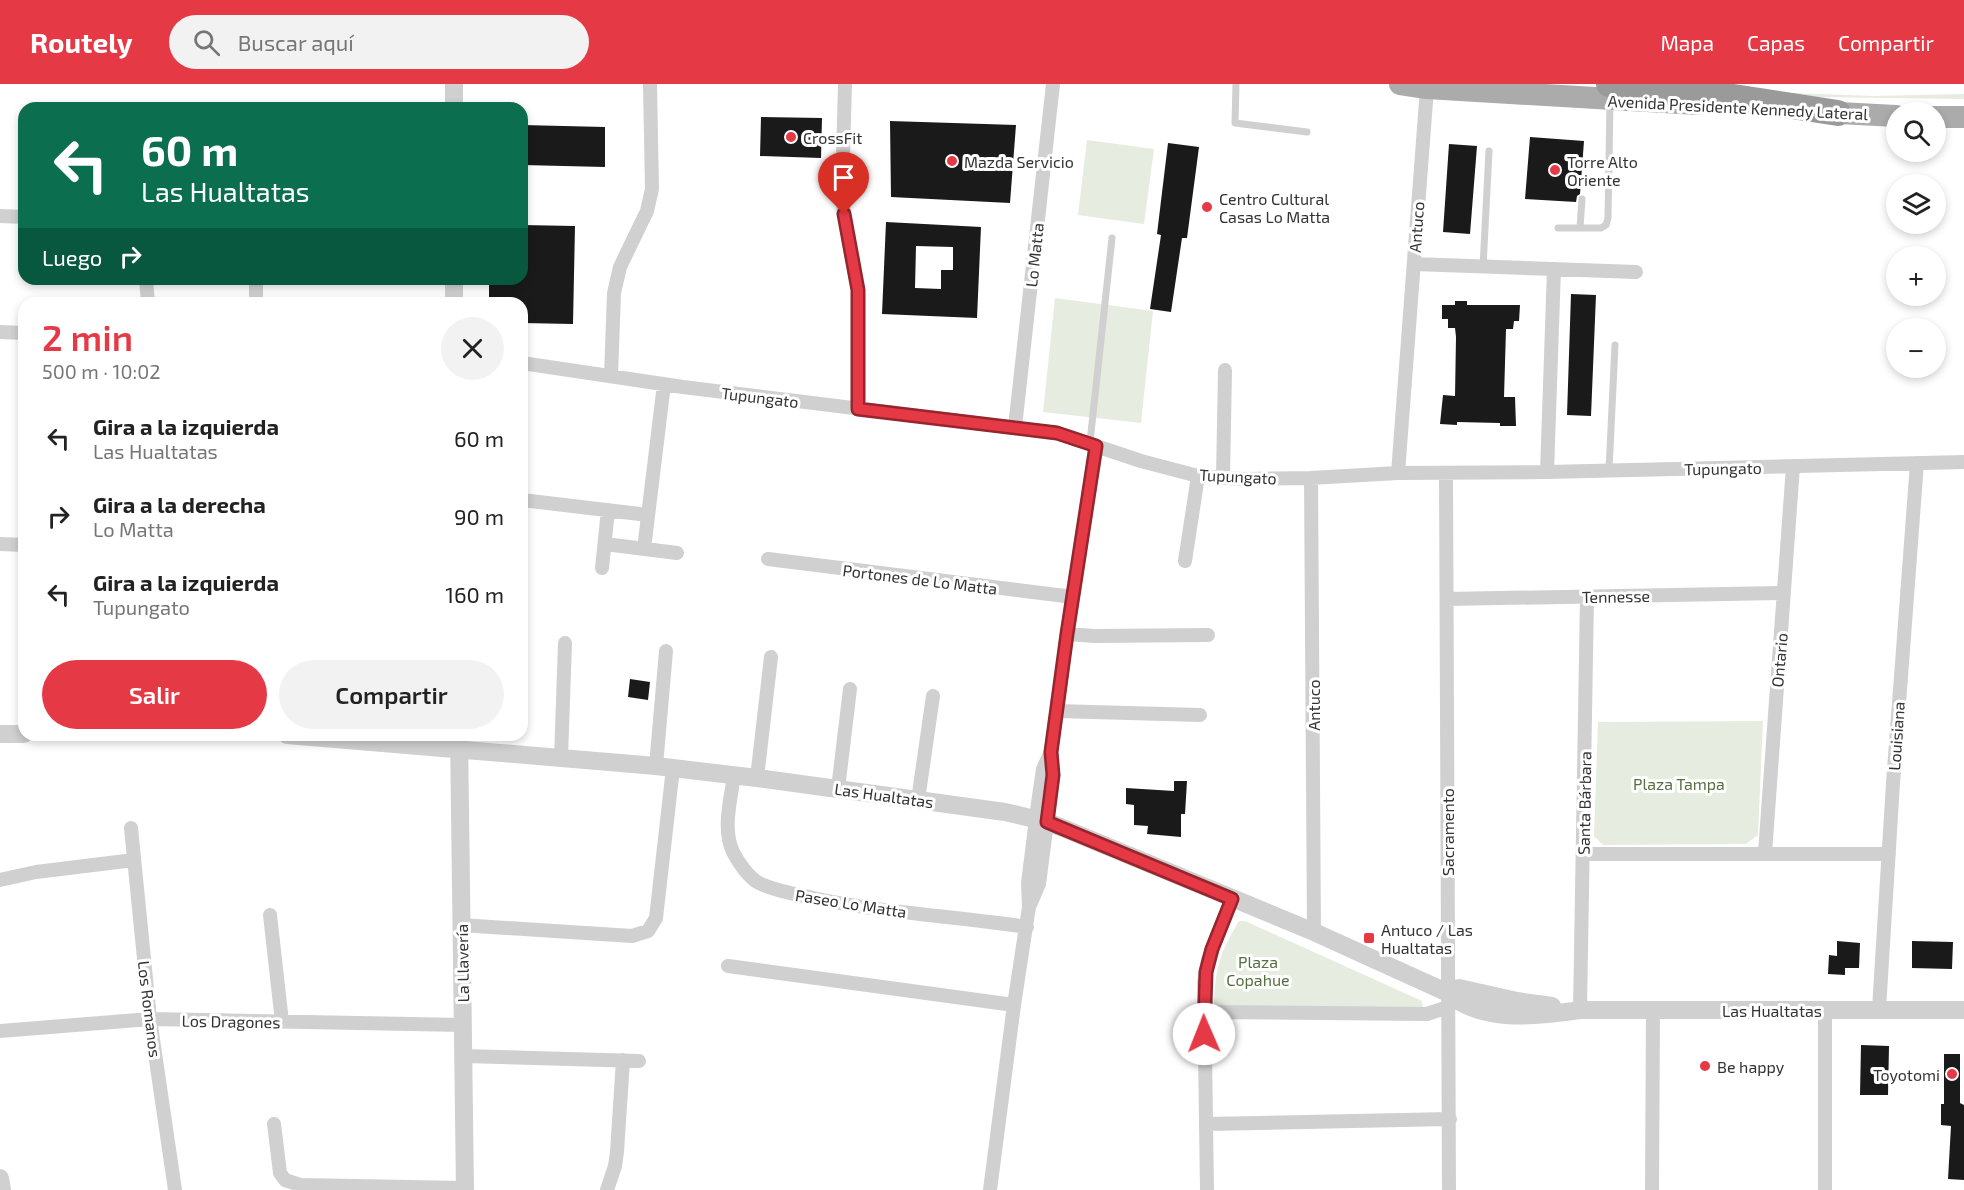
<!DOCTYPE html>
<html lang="es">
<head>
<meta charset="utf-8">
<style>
  body { margin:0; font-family:"Exo 2",sans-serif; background:#f2f2f2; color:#222; height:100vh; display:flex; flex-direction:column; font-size:22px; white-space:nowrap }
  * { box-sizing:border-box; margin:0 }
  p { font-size:20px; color:#767676 }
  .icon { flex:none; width:33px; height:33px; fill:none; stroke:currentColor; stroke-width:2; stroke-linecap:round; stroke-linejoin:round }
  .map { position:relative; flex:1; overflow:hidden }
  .sheet { position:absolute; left:18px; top:213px; width:510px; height:444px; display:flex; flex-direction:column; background:#fff; border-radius:18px; box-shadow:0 3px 9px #0003 }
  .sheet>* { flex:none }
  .banner { position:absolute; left:18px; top:18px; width:510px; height:183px; border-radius:18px; box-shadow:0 3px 9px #0003; background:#0b6e4f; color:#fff; overflow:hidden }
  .buttons { position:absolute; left:1886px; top:18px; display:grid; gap:12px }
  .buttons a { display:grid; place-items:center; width:60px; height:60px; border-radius:50%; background:#fff; box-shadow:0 3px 9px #0003; font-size:30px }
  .pin { position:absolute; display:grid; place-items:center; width:51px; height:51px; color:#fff; margin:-62px -26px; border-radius:50% 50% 50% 0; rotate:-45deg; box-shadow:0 0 6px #0007 }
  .pin .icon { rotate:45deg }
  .me { position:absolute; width:66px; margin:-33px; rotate:359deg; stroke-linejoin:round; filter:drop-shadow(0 0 4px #0008) }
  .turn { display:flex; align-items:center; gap:21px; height:126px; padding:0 24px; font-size:27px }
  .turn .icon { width:78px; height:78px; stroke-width:2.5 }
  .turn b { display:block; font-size:42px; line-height:51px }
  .then { display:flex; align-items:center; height:57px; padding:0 24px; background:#0003; gap:12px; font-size:22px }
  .round { display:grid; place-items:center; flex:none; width:63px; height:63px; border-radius:32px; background:#f2f2f2 }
  .summary { display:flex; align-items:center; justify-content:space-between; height:102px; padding:0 24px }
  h1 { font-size:36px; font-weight:600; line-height:45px; color:#e63946 }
  .button { display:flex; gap:12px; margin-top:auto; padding:12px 24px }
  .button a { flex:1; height:69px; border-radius:36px; background:#e63946; color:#fff; font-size:24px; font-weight:600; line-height:69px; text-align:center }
  .button a+a { background:#f2f2f2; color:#222 }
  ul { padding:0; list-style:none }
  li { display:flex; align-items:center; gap:18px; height:78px; padding:0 24px }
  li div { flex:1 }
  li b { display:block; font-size:22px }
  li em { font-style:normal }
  header { display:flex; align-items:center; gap:36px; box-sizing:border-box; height:84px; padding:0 30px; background:#e63946; color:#fff }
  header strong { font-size:28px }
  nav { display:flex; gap:33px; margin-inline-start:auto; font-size:21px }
  .search { width:420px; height:54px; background:#f2f2f2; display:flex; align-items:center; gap:15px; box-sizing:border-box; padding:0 21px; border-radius:33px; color:#767676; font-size:22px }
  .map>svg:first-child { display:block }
  .green { fill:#e6ecdf }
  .building { fill:#1a1a1a; fill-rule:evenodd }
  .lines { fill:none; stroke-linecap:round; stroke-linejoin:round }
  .service { stroke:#d0d0d0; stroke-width:7 }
  .minor { stroke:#d0d0d0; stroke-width:14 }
  .tertiary { stroke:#d0d0d0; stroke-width:18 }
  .primary { stroke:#ababab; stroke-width:22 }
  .motorway { stroke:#9a9a9a; stroke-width:26 }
  .route-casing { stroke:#96252e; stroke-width:15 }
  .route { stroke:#e63946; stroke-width:10 }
  .poi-dot { fill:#e63946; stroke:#fff; stroke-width:2 }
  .labels { text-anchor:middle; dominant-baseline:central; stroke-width:6; stroke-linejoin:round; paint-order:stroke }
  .street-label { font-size:16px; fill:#333; stroke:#fff }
  .poi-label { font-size:16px; fill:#333; stroke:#fff; text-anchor:start }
  .park-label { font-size:16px; fill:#56703f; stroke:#fff }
</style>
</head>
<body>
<header>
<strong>Routely</strong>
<div class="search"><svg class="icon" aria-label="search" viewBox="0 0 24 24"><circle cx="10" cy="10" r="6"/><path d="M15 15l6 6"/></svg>Buscar aquí</div>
<nav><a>Mapa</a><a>Capas</a><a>Compartir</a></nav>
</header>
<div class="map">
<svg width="1964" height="1106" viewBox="0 0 1964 1106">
  <rect width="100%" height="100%" fill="#fff"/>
  <!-- green -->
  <path class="green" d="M1706,6L1873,12L1964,10V15L1816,13Z
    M1087,56L1154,65L1144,140L1078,131Z
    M1055,214L1153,227L1141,339L1043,328Z
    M1763,637L1758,751L1746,760L1603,761L1594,752L1598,638Z
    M1239,837H1245L1422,917L1423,925L1214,924C1215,885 1219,870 1239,837Z"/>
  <!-- building -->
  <path class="building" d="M761,33L822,34L821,74L760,72Z
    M890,37L1016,41L1010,119L891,113Z
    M522,41L605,43V83L522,81Z
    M1530,53L1584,57L1580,110L1577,112L1576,118L1525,115Z
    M1168,59L1199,63L1187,154H1182L1171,228L1150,225L1161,151L1157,150Z
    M1449,60L1477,62L1470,150L1443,148Z
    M886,138L981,143L977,234L882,230ZM916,162L953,163V186H941V205L915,204Z
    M522,141L575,142L573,240L522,239V219H489V195H522Z
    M1571,210L1596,211L1591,332L1567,331Z
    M1455,217H1467V221H1520L1519,237H1514L1513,245H1506L1504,313H1515L1516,342H1500V339L1457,338V341L1440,340L1443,311L1455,312L1456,253L1455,244H1448V235H1442V221H1455Z
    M630,595L650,598L648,616L628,613Z
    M1174,697H1187L1185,730H1181V753L1147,750L1148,742L1134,741V721L1126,720V704L1174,707Z
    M1837,857L1860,859L1859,884H1845V891L1828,890L1829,871L1837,872Z
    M1912,857L1953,858L1952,885L1912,884Z
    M1861,961L1889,962L1888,1011H1860Z
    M1944,970H1960V1019L1964,1021V1096L1948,1095L1951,1042L1941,1041V1020H1944Z"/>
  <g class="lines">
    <!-- service -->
    <path class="service" d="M1236,0L1235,39L1307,48
      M1558,144H1601L1606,141L1608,134L1610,18
      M1580,144L1582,115
      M1483,183L1489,67
      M1090,358L1112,154
      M1609,386L1615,261"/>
    <!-- minor -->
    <path class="minor" d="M845,0L842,108L844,130L858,206V325
      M0,132L24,133
      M1414,180L1636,188
      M146,195L148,219
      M256,219V195
      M0,248L24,249
      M522,279L683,303L1057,349L1141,377L1198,392L1243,395L1311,394L1398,389L1547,388L1964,378
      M611,292L614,209L620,183L647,127L652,105L650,0
      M1015,343L1053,0
      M1547,388L1554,185
      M1398,389L1427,4
      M1446,389L1449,1106
      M1223,393L1225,286
      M1311,394L1314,848
      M522,416L648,431
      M0,460L24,461
      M605,460L677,469
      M644,465L664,300
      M768,475L1073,513
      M1185,477L1198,392
      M602,484L608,426
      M1447,515L1784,509
      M1067,550L1095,552L1208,551
      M1057,627L1200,631
      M561,674L565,559
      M656,682L666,567
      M734,691C731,715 722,745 733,768C738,778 749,794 759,799C775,807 795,810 813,814C883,829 955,832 1027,843
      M757,694L771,573
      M838,705L850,605
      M918,716L933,612
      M131,744L150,935L175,1106
      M1765,769L1793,382
      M1583,770H1889
      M0,796L36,788L134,776
      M1029,823L1039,800L1053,691L1051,668L1067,550L1096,362
      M270,831L282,938
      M461,841L632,852L648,847L656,834L673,684
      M728,882L1014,921
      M1879,925L1893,699L1917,379
      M1580,926L1587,513
      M1204,928L1427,930L1448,923
      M0,947L150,935L463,941
      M463,972L639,977
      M274,1040L280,1089L285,1096L300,1101L465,1104
      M1206,1040L1450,1035
      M607,1106L615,1082L617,1068L623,976
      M990,1106L1014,921L1029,823L1028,799L1038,719L1043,685L1050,670
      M1207,1106L1204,898L1208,876L1232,815
      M1652,1106L1653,926
      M1825,1106V925"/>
    <!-- tertiary -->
    <path class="tertiary" d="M454,0V24
      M454,195V219
      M0,650H24
      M287,651L656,682L757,694L1005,728L1047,738L1063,744L1314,848L1446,908C1482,940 1536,932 1580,926H1964
      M459,651L465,1106
      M1446,908L1459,904L1517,917L1552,922
      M0,1094L2,1106"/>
    <!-- primary -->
    <path class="primary" d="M1400,0L1427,4L1697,20
      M1820,28L1896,32
      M1935,33H1964"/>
    <!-- motorway -->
    <path class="motorway" d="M1609,0L1720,11L1838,29"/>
  </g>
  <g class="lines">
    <defs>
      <path id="route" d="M844,130L858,206V325L1057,349L1096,362L1067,550L1051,668L1053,691L1047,738L1232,815L1212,865L1206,888L1204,950"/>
    </defs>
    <!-- route casing -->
    <use href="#route" class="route-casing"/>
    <!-- route -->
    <use href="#route" class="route"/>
  </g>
  <!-- markers -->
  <g class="poi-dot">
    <circle cx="791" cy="53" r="6"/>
    <circle cx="952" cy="77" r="6"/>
    <circle cx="1555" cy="86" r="6"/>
    <circle cx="1207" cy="123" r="6"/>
    <rect x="1363" y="848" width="12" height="12" rx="3"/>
    <circle cx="1705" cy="982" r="6"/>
    <circle cx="1952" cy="990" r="6"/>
  </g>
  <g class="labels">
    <!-- street labels -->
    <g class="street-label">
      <text transform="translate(1738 23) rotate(3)">Avenida Presidente Kennedy Lateral</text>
      <text transform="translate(1416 143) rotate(-86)">Antuco</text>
      <text transform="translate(1034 171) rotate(-84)">Lo Matta</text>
      <text transform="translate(760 313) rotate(7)">Tupungato</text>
      <text transform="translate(1723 384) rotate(-1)">Tupungato</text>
      <text transform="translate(1238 392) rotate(3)">Tupungato</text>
      <text transform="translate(920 495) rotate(7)">Portones de Lo Matta</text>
      <text transform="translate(1616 512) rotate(-1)">Tennesse</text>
      <text transform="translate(1779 576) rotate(-85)">Ontario</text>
      <text transform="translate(1313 621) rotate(-90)">Antuco</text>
      <text transform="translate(1896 652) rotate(-86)">Louisiana</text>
      <text transform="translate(884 711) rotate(8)">Las Hualtatas</text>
      <text transform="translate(1584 719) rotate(-89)">Santa Bárbara</text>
      <text transform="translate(1447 748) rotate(-90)">Sacramento</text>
      <text transform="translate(851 819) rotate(9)">Paseo Lo Matta</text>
      <text transform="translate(462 879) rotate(-91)">La Llavería</text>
      <text transform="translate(150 925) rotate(83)">Los Romanos</text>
      <text x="1772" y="926">Las Hualtatas</text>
      <text transform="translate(231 937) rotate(1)">Los Dragones</text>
    </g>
    <!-- poi labels -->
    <g class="poi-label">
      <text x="803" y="53">CrossFit</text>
      <text x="964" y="77">Mazda Servicio</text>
      <text x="1567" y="77">Torre Alto<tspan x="1567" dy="18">Oriente</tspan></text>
      <text x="1219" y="114">Centro Cultural<tspan x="1219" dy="18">Casas Lo Matta</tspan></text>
      <text x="1381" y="845">Antuco / Las<tspan x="1381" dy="18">Hualtatas</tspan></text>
      <text x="1717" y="982">Be happy</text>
      <text x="1940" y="990" text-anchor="end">Toyotomi</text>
    </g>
    <!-- park labels -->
    <g class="park-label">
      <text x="1679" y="699">Plaza Tampa</text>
      <text x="1258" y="877">Plaza<tspan x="1258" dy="18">Copahue</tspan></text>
    </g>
  </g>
</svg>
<div class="buttons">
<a><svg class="icon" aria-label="search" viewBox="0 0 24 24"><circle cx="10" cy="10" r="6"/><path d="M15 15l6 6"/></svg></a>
<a><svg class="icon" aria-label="layers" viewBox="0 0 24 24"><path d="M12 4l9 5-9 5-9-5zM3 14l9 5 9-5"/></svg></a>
<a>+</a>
<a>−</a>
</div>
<div class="pin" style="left:844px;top:130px;background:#d93025"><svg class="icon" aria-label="arrive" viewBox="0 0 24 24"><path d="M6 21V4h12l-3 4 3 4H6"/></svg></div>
<svg class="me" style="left:1204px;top:950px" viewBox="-20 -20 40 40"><circle r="19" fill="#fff"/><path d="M0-13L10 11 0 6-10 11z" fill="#e63946"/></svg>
<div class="banner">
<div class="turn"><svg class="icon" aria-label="left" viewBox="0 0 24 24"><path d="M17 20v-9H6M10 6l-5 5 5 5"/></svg><div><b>60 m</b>Las Hualtatas</div></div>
<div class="then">Luego<svg class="icon" aria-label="right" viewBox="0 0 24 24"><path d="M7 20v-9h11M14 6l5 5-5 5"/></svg></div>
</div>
<section class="sheet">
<div class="summary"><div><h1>2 min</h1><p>500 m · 10:02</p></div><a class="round"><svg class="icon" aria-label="close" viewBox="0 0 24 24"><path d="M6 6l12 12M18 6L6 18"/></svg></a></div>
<ul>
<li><svg class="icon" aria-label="left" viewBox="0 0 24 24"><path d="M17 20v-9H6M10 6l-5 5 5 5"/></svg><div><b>Gira a la izquierda</b><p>Las Hualtatas</p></div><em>60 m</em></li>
<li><svg class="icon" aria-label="right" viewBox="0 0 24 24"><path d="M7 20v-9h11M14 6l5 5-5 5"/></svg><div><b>Gira a la derecha</b><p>Lo Matta</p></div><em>90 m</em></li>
<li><svg class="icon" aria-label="left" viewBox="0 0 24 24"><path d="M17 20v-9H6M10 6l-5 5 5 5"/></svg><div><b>Gira a la izquierda</b><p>Tupungato</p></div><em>160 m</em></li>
</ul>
<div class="button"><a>Salir</a><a>Compartir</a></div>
</section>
</div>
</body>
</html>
